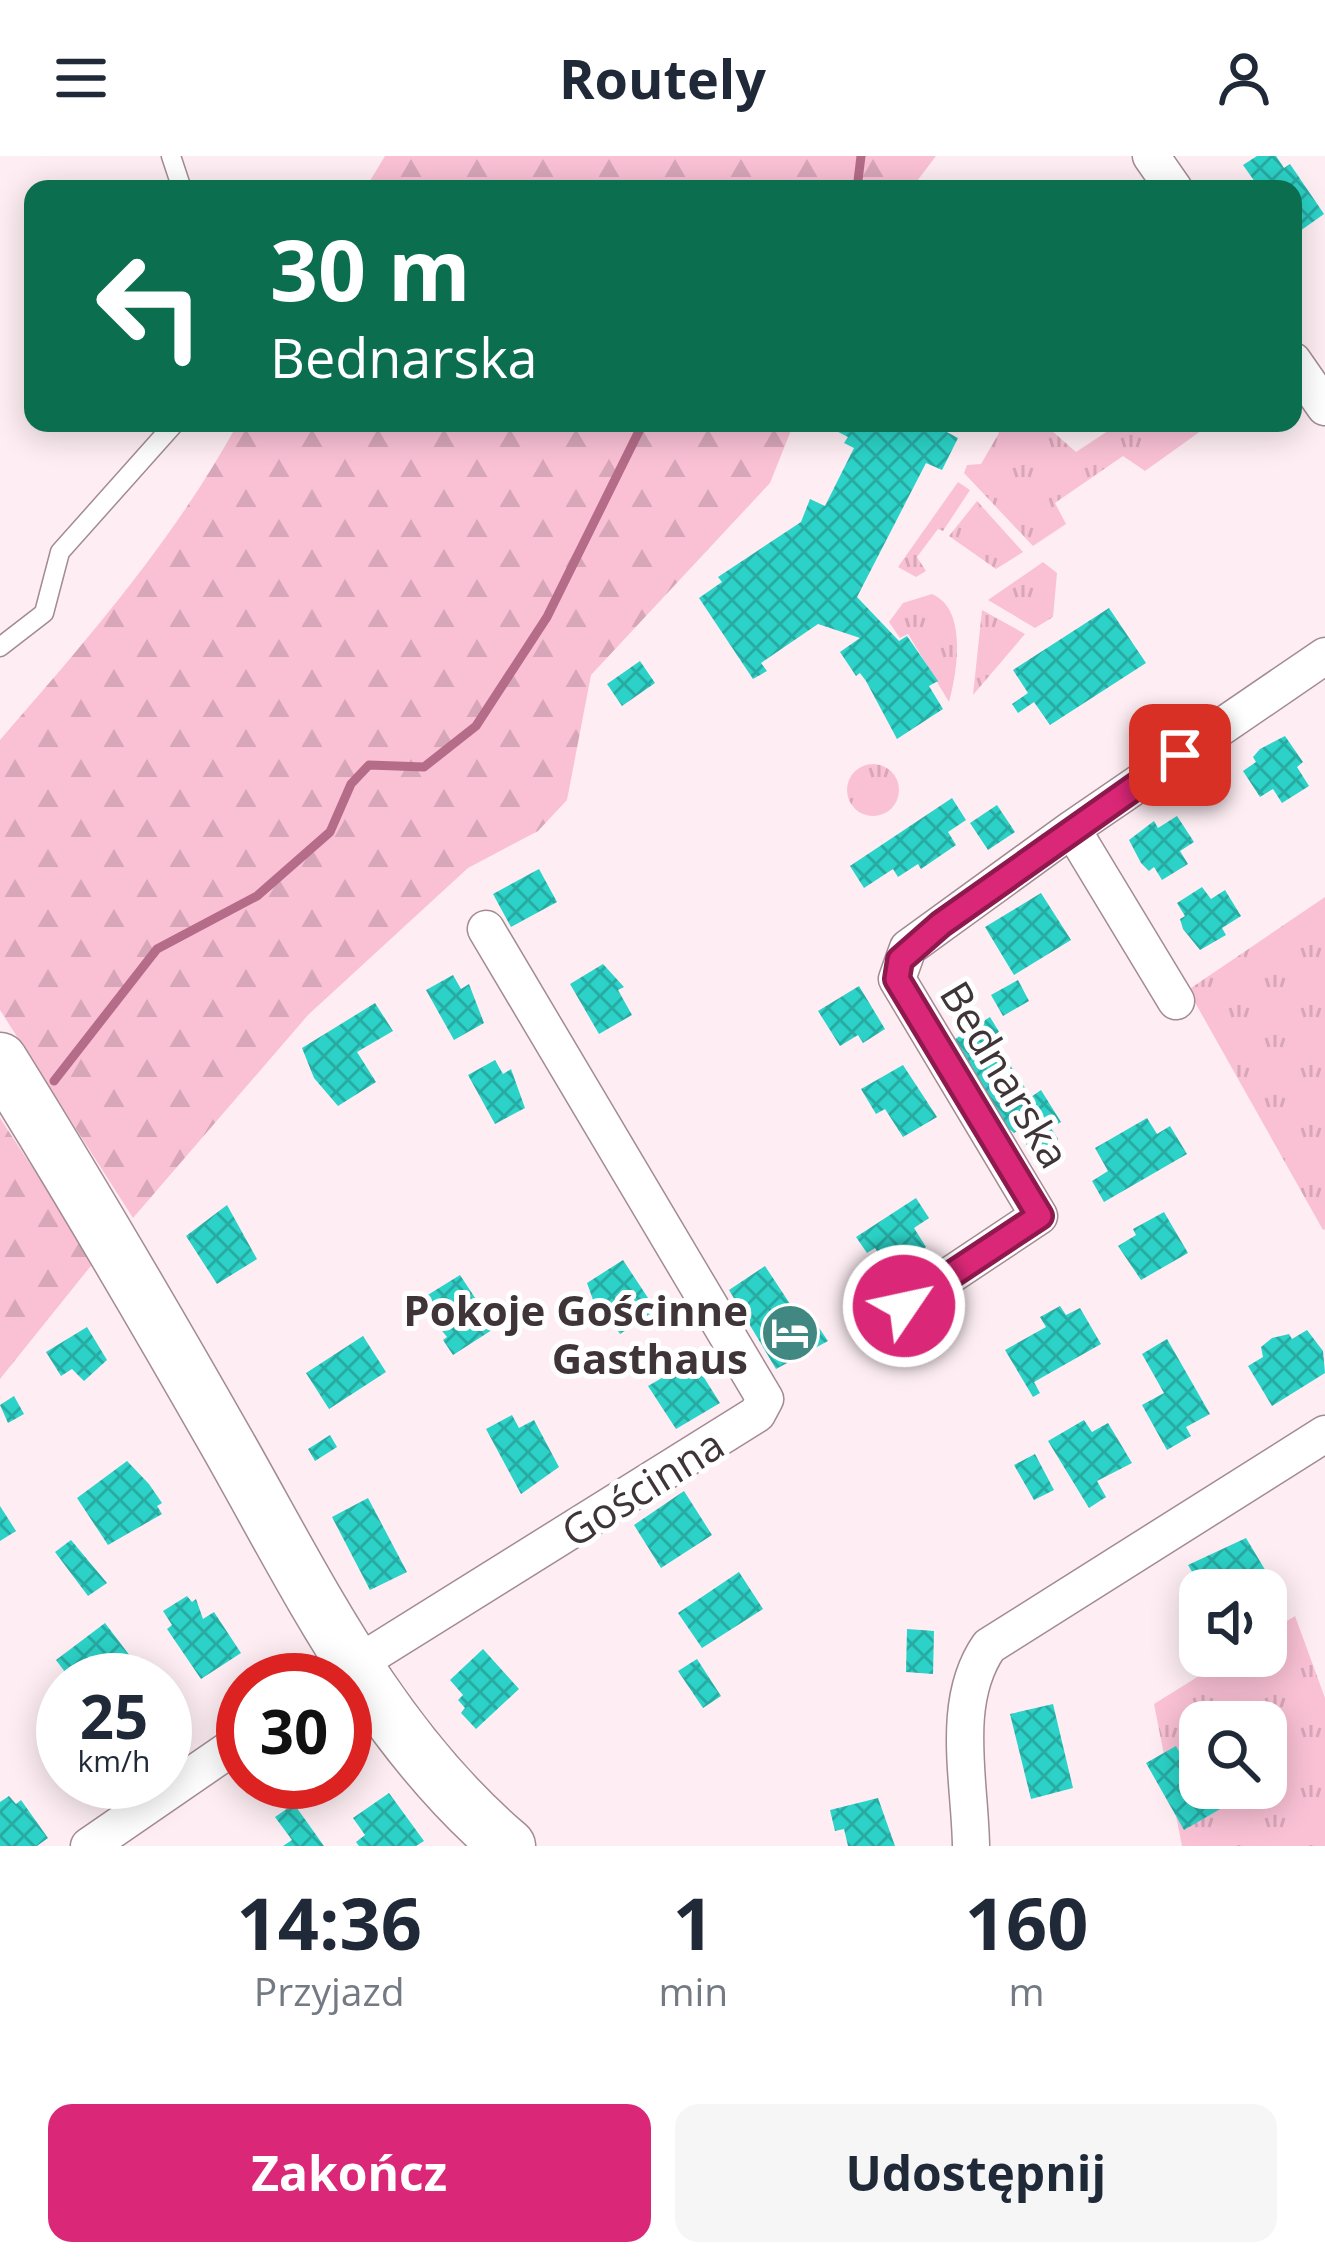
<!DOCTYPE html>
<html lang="pl">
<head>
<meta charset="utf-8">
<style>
  body { margin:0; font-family:"Open Sans",sans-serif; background:#f6f6f7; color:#1f2937; height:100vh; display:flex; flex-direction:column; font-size:45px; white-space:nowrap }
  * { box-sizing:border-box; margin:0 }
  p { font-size:39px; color:#747a83 }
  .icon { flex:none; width:66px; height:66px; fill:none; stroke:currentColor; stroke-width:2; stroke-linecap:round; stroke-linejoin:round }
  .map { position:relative; height:1690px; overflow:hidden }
  .sheet { display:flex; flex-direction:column; background:#fff; flex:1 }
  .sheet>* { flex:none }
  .top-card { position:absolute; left:24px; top:24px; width:1278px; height:252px; border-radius:24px; box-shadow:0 6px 30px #0003; background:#0b6e4f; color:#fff; overflow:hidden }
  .buttons { position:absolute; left:1179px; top:1413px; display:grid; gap:24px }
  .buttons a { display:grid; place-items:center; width:108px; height:108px; border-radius:24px; background:#fff; box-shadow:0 6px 30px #0003; font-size:60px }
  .speed { position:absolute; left:36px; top:1497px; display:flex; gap:24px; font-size:60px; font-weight:700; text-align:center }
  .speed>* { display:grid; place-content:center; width:156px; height:156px; border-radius:50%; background:#fff; box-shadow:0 6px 30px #0003; line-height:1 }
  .speed small { font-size:30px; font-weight:400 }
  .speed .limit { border:18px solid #d22; background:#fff; color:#111 }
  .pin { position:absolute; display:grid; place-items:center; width:102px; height:102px; color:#fff; margin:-51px; border-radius:24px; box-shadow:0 6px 18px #0006 }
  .me { position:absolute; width:132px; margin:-66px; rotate:56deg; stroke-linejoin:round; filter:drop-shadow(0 0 9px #0008) }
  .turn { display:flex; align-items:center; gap:42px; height:252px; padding:0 48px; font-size:54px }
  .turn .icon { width:156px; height:156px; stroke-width:2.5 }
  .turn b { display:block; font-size:84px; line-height:102px }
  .eta { display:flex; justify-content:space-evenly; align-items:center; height:204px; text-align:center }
  .eta b { font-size:72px; font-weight:700; line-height:84px }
  .action { display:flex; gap:24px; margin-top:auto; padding:24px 48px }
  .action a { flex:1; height:138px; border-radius:24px; background:#db2777; color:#fff; font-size:48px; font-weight:700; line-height:138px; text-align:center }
  .action a+a { background:#f6f6f7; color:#1f2937 }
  header { display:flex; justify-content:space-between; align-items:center; height:156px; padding:0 48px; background:#fff; font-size:54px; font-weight:700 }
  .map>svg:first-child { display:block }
  .grass { fill:url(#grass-tufts); fill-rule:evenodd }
  .forest { fill:url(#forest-firs) }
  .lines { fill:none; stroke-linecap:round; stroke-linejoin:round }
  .stream { stroke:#b46c88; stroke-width:9 }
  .building { fill:url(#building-cross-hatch) }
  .lane-casing { stroke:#a38b93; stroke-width:21 }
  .street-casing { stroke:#a38b93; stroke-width:39 }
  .secondary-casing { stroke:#a38b93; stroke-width:57 }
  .lane { stroke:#fff; stroke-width:18 }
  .street { stroke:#fff; stroke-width:36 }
  .secondary { stroke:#fff; stroke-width:54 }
  .route-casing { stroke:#8e194d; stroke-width:30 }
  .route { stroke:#db2777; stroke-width:21 }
  .labels { text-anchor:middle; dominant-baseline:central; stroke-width:10; stroke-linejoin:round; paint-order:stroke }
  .street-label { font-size:42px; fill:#3f3538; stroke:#fff }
  .poi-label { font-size:42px; font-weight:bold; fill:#3f3538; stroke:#fff; text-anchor:end }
</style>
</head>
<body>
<header><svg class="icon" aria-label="menu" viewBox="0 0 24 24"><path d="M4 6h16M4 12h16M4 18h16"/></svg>Routely<svg class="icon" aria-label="person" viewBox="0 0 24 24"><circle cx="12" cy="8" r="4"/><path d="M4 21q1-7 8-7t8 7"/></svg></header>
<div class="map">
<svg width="1325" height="1690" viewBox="0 0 1325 1690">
  <defs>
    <pattern id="grass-tufts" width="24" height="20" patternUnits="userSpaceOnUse" patternTransform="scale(3)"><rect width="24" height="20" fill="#fac1d5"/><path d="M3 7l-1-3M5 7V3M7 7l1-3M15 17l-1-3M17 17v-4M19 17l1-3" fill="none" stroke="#d7a6b8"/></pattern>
    <pattern id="forest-firs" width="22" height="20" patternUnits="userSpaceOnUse" patternTransform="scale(3)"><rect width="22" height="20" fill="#fac1d5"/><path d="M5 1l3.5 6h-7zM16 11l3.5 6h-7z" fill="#d7a6b8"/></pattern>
    <pattern id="building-cross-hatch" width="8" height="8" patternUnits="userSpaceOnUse" patternTransform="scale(3)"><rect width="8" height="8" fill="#2cd2c7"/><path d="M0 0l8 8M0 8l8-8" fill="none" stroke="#27aba3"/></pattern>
  </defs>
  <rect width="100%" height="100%" fill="#feeef3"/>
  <!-- grass -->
  <path class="grass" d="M992,267H1043L1076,296L1120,267H1212L1145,315L1123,300L1055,347L1066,368L1033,390L964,317L967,309L981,308L999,277Z
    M958,326L970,334L943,375L938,373L917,401L926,415L916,421L898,411Z
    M977,345L1023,396L996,413L949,380Z
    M1043,406L1057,417L1053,461L1035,472L988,444Z
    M932,438C968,453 957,517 949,546L908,478L900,482L889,466L903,447Z
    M982,454L1025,478L973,539Z
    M847 634a26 26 0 1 1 52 0a26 26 0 1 1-52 0Z
    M1325,741V1073L1323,1074L1188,834Z
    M1295,1460L1325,1542V1690H1182L1154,1548L1231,1500H1266V1478ZM1200,1566H1266V1632H1200Z"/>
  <!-- forest -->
  <path class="forest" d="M385,0H936L911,33H365Z
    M238,267H794L770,327L591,519L567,644L538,675L468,712L308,859L133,1062L0,854V584C86,485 175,383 238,267Z
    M0,962L94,1106L0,1223Z"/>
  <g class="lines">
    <!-- stream -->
    <path class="stream" d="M857,33L861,0
      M54,925L157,793L257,740L330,676L351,628L369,609L424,611L476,570L547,461L643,267"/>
  </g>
  <!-- building -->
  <path class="building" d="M1257,0H1276L1284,12L1290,8L1324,58L1293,80V33H1260L1243,9Z
    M821,267H930L958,282L942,314L926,307L857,441L899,485L907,480L938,525L929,530L943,553L897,583L866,525L860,517L856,520L840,496L860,482L818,468L761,507L767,515L753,523L699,442L722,426L718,421L801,366L810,343L825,350L854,292L844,287L848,281Z
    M1109,452L1146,507L1050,569L1034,546L1018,557L1012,548L1028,537L1013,514Z
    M640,505L655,527L622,550L607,528Z
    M1285,580L1303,606L1297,611L1309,630L1282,647L1273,633L1260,641L1243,615L1256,606L1253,601L1260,593Z
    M952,642L966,664L948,676L956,689L921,713L918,708L898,721L893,713L864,732L850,710Z
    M997,649L1015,676L988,694L970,667Z
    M1177,660L1194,686L1180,695L1188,708L1162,724L1154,711L1149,715L1141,707L1129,684L1154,665L1158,672Z
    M539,713L557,746L511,771L493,738Z
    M1202,731L1211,743L1225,734L1241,760L1222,772L1226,779L1200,794L1183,773L1180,763L1185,760L1177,747Z
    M1041,737L1071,784L1014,819L985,771Z
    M603,808L624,831L618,834L632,859L599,878L570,828Z
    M453,819L461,833L469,828L484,867L454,884L426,834Z
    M1018,824L1029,845L1003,860L991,839Z
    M859,830L885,873L863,887L858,879L840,890L818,855Z
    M375,847L393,875L357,896L376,926L338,950L314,922L302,892Z
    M990,861L1004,884L997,889L1031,941L1041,934L1061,966L1051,972L1058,983L1034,1000L1025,986L1042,975L1033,964L1014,977L999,964L949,887Z
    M495,904L503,918L511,913L525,952L495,968L468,919Z
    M903,909L937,961L903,981L885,953L876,958L861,933Z
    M1147,962L1157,978L1170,970L1187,998L1104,1046L1092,1025L1108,1015L1095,992Z
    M916,1042L929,1062L914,1072L926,1091L890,1115L875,1092L867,1097L856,1081Z
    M227,1049L257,1103L217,1128L186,1080Z
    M1164,1056L1188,1097L1141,1124L1118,1090L1136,1079L1133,1073Z
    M623,1104L656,1154L620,1178L602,1151L597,1155L587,1127Z
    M765,1110L804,1169L813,1163L828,1185L776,1213L729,1134Z
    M460,1119L495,1172L453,1199L443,1184L447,1181L418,1145Z
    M1060,1150L1066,1159L1080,1152L1101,1188L1034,1226L1040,1237L1033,1241L1005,1194L1046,1171L1040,1161Z
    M87,1171L107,1204L84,1225L72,1213L61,1220L46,1196Z
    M1307,1174L1323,1195L1325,1217L1272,1250L1248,1210L1263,1201L1261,1191L1272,1182L1289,1178L1292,1183Z
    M363,1180L386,1216L329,1253L306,1217Z
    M1167,1183L1210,1258L1186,1271L1191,1280L1167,1294L1142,1249L1164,1237L1142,1198Z
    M693,1204L720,1247L676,1273L648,1230Z
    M14,1240L24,1258L8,1267L0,1249Z
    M512,1259L519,1272L534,1264L559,1311L521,1338L486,1273Z
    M1084,1264L1092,1276L1108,1267L1132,1307L1097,1325L1106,1341L1089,1352L1048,1285Z
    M330,1279L337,1291L315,1305L308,1293Z
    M1035,1298L1054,1334L1034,1344L1014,1309Z
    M127,1305L149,1328L162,1347L157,1350L162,1358L108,1389L77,1342Z
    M684,1335L712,1379L661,1412L634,1369Z
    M368,1342L407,1416L370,1434L332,1361Z
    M0,1350L16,1375L0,1385Z
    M1246,1382L1267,1417L1237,1434H1203L1188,1409Z
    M71,1384L107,1427L88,1440L55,1396Z
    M739,1416L763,1453L702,1492L678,1457Z
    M187,1440L192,1446L196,1443L203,1463L214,1456L241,1497L201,1523L167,1473L172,1469L163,1455Z
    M105,1467L130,1500L99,1524H71L56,1504Z
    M907,1473L934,1475L933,1518L906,1516Z
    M483,1493L519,1533L476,1573L461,1557L465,1552L458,1544L463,1539L450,1524Z
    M697,1503L721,1540L703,1552L678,1515Z
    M58,1532L63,1538V1567L44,1542Z
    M1053,1548L1073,1632L1031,1643L1010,1558Z
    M1176,1590L1199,1632H1227L1234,1645L1184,1674L1146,1607Z
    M389,1637L424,1685L416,1690H359L356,1686L365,1679L353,1662Z
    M9,1640L16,1648L21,1644L48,1682L37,1690H0V1646Z
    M878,1642L895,1690H848L844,1673L835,1675L830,1654Z
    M294,1648L324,1690H283L292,1684L275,1661Z"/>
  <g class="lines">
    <defs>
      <path id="lane" d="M171,0L182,33
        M0,491L44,457L60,396L175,267"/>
      <path id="street" d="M1151,0L1174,33
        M1293,205L1325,251
        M1176,845L1072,673L1325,500
        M904,1150L1039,1060L897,823L908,792L1072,673
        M331,1524L757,1258L765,1243L486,773
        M89,1690L243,1584
        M971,1690C970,1624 950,1546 989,1490L1325,1278"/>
      <path id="secondary" d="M0,904C79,1031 154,1159 228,1289C309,1432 380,1581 508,1690"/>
    </defs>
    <!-- lane casing -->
    <use href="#lane" class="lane-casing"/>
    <!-- street casing -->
    <use href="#street" class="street-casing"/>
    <!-- secondary casing -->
    <use href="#secondary" class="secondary-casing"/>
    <!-- lane -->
    <use href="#lane" class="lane"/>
    <!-- street -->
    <use href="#street" class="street"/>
    <!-- secondary -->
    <use href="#secondary" class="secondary"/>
  </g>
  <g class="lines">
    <defs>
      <path id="route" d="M904,1150L1040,1060L897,823L900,804L941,768L1180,599"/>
    </defs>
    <!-- route casing -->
    <use href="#route" class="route-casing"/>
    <!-- route -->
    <use href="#route" class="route"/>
  </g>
  <!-- icons -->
  <defs>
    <symbol id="hotel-disc" viewBox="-11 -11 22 22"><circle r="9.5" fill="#418882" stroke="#fff"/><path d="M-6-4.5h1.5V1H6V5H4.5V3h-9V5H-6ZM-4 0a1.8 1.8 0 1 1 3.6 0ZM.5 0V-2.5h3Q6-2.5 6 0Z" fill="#fff"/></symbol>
  </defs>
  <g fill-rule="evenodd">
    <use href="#hotel-disc" x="757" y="1144" width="66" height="66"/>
  </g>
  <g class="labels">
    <!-- street labels -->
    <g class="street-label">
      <text transform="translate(1006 918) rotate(59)">Bednarska</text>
      <text transform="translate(642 1331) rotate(-32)">Gościnna</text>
    </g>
    <!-- poi labels -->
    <g class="poi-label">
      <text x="748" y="1153">Pokoje Gościnne<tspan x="748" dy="48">Gasthaus</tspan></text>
    </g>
  </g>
</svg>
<div class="buttons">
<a><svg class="icon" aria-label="sound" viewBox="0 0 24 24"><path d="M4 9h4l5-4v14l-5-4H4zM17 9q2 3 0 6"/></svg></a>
<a><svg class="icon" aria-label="search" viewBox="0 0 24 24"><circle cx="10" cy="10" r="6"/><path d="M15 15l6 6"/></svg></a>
</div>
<div class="speed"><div>25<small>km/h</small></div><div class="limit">30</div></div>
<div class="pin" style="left:1180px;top:599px;background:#d93025"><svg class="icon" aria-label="arrive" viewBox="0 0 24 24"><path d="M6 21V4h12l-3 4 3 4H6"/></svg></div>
<svg class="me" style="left:904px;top:1150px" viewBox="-20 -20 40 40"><circle r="17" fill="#db2777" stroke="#fff" stroke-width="3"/><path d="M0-11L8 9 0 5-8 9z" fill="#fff"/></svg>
<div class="top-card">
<div class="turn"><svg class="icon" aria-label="left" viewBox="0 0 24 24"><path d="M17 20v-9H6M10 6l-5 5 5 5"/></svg><div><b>30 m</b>Bednarska</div></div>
</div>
</div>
<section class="sheet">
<div class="eta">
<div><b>14:36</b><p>Przyjazd</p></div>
<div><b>1</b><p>min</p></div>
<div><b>160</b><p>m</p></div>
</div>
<div class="action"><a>Zakończ</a><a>Udostępnij</a></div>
</section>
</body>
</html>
